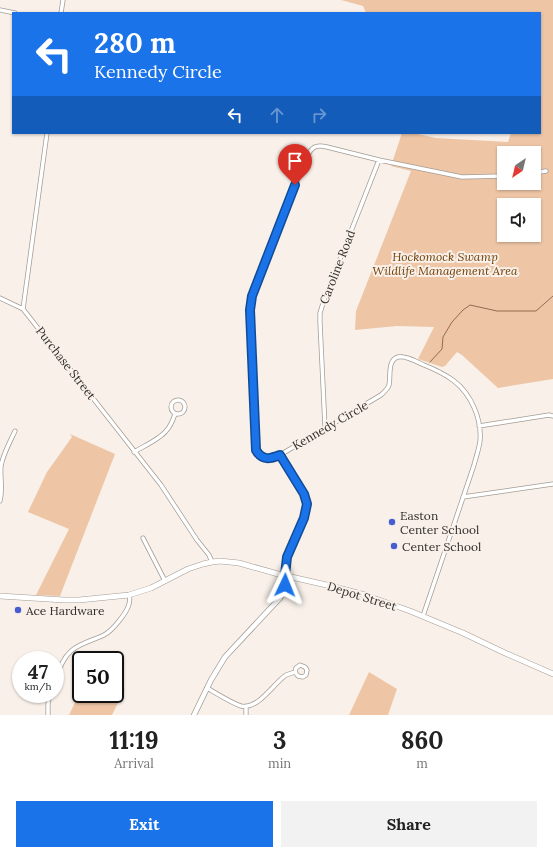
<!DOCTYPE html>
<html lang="en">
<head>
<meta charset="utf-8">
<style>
  body { margin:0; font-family:Lora,serif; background:#f2f2f2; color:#222; height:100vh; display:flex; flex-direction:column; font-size:15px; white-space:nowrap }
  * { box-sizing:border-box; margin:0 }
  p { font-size:13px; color:#767676 }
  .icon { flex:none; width:22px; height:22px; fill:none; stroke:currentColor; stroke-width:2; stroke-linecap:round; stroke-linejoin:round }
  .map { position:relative; height:715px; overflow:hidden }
  .side { display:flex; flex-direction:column; background:#fff; flex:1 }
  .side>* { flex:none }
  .hud { position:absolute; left:12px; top:12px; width:529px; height:122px; border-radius:0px; box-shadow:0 1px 3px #0004; background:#1a73e8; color:#fff; overflow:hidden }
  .needle { width:26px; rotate:215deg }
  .tools { position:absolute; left:497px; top:146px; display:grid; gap:8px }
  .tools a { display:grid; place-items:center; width:44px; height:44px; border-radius:0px; background:#fff; box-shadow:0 1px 3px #0004; font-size:20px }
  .speed { position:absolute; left:12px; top:651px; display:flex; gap:8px; font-size:20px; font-weight:700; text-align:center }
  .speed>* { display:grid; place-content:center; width:52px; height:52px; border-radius:50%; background:#fff; box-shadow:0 1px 3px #0004; line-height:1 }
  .speed small { font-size:10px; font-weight:400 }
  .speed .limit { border:2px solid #111; border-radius:6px; background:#fff; color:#111 }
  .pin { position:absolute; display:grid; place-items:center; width:34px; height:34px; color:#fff; margin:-41px -17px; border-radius:50% 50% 50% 0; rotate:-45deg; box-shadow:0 0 4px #0007 }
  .pin .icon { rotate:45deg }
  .me { position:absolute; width:44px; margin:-22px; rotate:2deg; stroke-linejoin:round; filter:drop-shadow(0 0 3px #0008) }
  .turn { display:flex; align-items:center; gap:14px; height:84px; padding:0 16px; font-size:18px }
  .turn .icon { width:52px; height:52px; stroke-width:2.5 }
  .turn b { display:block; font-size:28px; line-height:34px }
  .lanes { display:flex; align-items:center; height:38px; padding:0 16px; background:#0003; justify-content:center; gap:20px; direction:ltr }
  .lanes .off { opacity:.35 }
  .eta { display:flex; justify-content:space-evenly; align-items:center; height:68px; text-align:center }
  .eta b { font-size:24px; font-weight:700; line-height:28px }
  .cta { display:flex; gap:8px; margin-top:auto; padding:8px 16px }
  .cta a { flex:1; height:46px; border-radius:0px; background:#1a73e8; color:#fff; font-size:16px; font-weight:700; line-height:46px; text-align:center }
  .cta a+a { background:#f2f2f2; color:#222 }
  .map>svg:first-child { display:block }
  .green { fill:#eec6a6; fill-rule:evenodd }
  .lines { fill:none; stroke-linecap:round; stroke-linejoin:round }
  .stream { stroke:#916d4d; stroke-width:1 }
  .minor-casing { stroke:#a39c95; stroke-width:5 }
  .major-casing { stroke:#a39c95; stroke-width:6 }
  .highway-casing { stroke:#a39c95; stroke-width:6 }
  .minor { stroke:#fff; stroke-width:3.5 }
  .major { stroke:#fff; stroke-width:4.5 }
  .highway { stroke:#fff; stroke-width:5 }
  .route-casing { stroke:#114b97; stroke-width:10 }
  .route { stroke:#1a73e8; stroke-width:7 }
  .poi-dot { fill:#485dd1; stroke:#f8f0e9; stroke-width:1.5 }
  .labels { text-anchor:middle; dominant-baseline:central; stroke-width:4; stroke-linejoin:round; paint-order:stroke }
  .park-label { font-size:12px; font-style:italic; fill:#714007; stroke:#f8f0e9 }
  .street-label { font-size:12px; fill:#322f2c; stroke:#f8f0e9 }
  .poi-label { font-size:12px; fill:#322f2c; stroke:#f8f0e9; text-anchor:start }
</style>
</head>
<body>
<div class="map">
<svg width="553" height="715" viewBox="0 0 553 715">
  <rect width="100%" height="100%" fill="#f8f0e9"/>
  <!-- green -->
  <path class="green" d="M341,0H553V379L498,388L462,355L457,352L445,366L442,367L418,359L434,327L397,326L355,330L356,311L411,171L391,166L402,133H413L436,138L508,142L511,133H540V13H366L363,6ZM504,153H534V183H504ZM504,205H534V235H504Z
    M70,434L115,454L60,596L36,595L69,529L28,512L47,472L72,437Z
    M369,672L397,689L388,715H349Z
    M115,684L125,689L112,715H69L81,690V694H115Z"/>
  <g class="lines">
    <!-- stream -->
    <path class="stream" d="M430,362L442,349L443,337L452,322L463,310L470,305L497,311H536L553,296"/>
    <defs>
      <path id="minor" d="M0,10L15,13
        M61,13L63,0
        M47,133L23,309L161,485L197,540L209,555L212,562
        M534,173L546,171
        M0,298L23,309
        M171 407a7 7 0 1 1 14 0a7 7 0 1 1-14 0Z
        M479,426L549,415L553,416
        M325,427L320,323V313L324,300L379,160
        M134,452C144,446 160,439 166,431C171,426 173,420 175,414
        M280,455L304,494L307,504L304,518L287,557L285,575
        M463,497L553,484
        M0,501C3,489 0,478 1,466C3,454 10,442 15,431
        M143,538L165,581
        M423,616L474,465C476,457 479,449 480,441C482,419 471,394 454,381C445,374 434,369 424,365C417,362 406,355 398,357C387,360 391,377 389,385C388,389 384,392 381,395L280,455C269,459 259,461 256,447L250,310L251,300L306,158C312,147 315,144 327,147L379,160L462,177L504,176
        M55,681C59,671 62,659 71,651C80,643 94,640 104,635C112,631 127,613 129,604C130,601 130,598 129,595
        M207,688C216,693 231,703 241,706C258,710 273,684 286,675C289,674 292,673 295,672L298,676L303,677L306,675L307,670L305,667L300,665L296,668L295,672
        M246,706V715
        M48,715V704L50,694"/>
      <path id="major" d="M194,715L211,680L225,657L280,598L285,589V575"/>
      <path id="highway" d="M0,596L64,600H79L129,595L151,588L188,569L203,564L212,562L220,561L239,563L278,574L331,586L365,595L410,611L463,633L505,653L553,674"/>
    </defs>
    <!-- minor casing -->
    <use href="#minor" class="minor-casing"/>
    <!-- major casing -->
    <use href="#major" class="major-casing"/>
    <!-- highway casing -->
    <use href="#highway" class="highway-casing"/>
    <!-- minor -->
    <use href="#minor" class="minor"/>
    <!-- major -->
    <use href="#major" class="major"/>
    <!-- highway -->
    <use href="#highway" class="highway"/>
  </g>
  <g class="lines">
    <defs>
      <path id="route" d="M285,585V575L287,557L304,518L307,504L304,494L280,455C270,459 262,461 256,450L250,310L252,296L295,185"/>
    </defs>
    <!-- route casing -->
    <use href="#route" class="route-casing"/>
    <!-- route -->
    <use href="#route" class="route"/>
  </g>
  <!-- markers -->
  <g class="poi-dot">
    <circle cx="392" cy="522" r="4"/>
    <circle cx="394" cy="546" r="4"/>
    <circle cx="18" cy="610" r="4"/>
  </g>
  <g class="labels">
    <!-- park labels -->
    <g class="park-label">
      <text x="445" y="256">Hockomock Swamp<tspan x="445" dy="14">Wildlife Management Area</tspan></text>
    </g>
    <!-- street labels -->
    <g class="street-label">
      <text transform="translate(337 267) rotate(-69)">Caroline Road</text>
      <text transform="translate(66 363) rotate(52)">Purchase Street</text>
      <text transform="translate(330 425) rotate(-30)">Kennedy Circle</text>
      <text transform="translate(362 596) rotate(17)">Depot Street</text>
    </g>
    <!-- poi labels -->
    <g class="poi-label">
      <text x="400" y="515">Easton<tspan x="400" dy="14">Center School</tspan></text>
      <text x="402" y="546">Center School</text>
      <text x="26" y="610">Ace Hardware</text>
    </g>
  </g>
</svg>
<div class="tools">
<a><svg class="needle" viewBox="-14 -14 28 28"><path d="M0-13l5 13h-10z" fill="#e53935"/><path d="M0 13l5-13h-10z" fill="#767676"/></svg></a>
<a><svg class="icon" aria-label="sound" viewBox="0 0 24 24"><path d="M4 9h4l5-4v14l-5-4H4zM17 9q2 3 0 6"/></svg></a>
</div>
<div class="speed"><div>47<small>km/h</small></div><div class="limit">50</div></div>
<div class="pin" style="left:295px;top:185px;background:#d93025"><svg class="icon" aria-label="arrive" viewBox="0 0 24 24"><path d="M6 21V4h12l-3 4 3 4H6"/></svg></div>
<svg class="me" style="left:285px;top:585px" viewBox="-20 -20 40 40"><path d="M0-17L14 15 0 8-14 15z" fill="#1a73e8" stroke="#fff" stroke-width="4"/></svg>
<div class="hud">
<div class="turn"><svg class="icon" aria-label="left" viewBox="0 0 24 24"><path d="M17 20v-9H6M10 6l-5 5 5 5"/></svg><div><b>280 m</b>Kennedy Circle</div></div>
<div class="lanes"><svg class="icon" aria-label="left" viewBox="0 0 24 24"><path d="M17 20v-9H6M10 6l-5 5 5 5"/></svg><svg class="icon off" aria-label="ahead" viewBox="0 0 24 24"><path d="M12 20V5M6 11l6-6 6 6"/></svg><svg class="icon off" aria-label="right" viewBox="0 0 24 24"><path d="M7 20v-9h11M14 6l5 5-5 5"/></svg></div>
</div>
</div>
<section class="side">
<div class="eta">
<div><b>11:19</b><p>Arrival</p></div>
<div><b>3</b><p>min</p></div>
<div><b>860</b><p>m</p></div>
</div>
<div class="cta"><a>Exit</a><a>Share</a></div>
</section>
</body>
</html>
